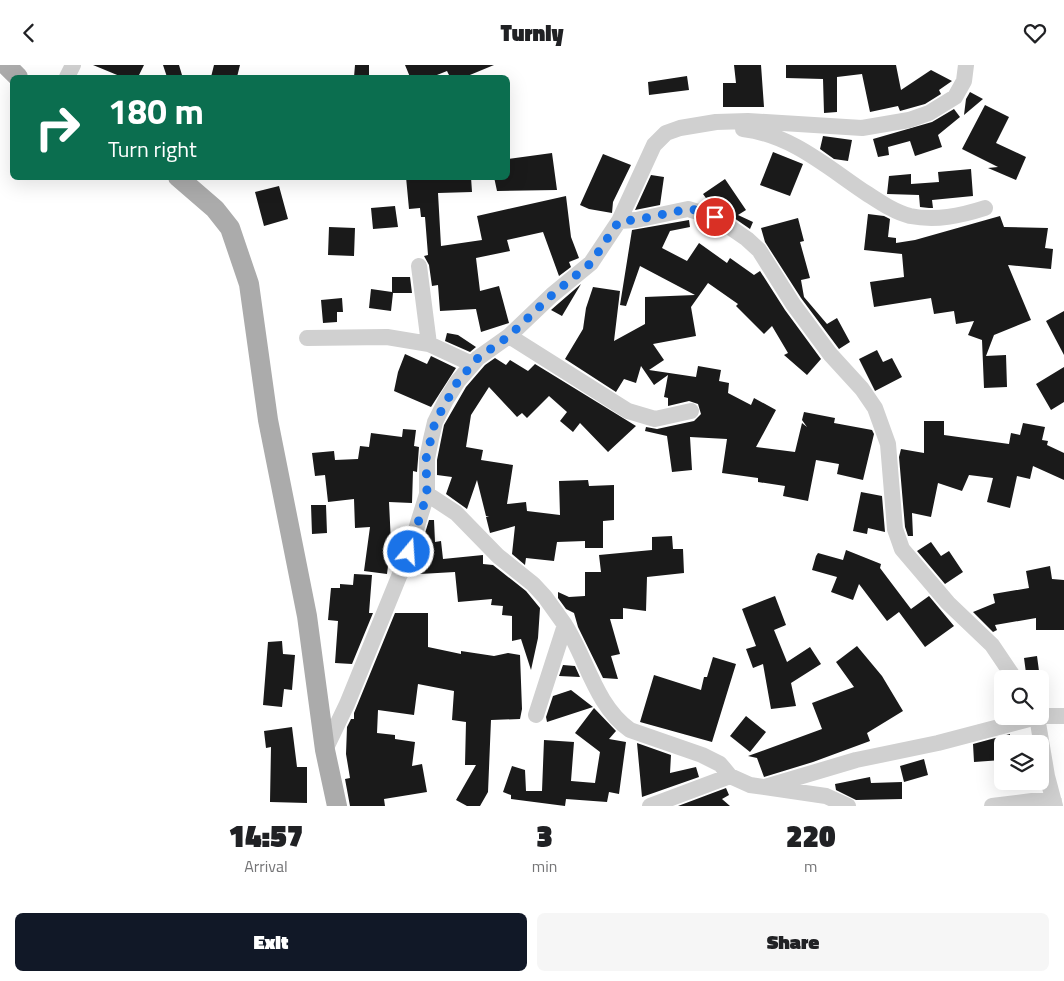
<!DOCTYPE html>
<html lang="en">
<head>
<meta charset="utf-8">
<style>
  body { margin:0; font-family:"Titillium Web",sans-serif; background:#f6f6f6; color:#202124; height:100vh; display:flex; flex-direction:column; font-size:19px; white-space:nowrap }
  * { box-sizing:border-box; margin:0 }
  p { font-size:16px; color:#757577 }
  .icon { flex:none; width:28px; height:28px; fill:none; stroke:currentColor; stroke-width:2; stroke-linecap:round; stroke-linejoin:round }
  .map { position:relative; height:741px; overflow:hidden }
  .side { display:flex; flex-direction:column; background:#fff; flex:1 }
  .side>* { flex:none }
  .guide { position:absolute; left:10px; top:10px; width:500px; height:105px; border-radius:8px; box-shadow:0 5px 20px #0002; background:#0b6e4f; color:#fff; overflow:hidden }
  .tools { position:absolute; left:994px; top:605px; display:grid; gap:10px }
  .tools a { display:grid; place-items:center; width:55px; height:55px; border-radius:8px; background:#fff; box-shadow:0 5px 20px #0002; font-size:25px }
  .pin { position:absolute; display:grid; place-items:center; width:42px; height:42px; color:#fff; margin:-21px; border:2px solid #fff; border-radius:50%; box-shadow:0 1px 5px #0007 }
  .me { position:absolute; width:55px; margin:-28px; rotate:18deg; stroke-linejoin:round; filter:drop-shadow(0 0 4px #0008) }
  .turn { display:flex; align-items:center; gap:18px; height:105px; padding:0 15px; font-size:22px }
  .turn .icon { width:65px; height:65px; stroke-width:2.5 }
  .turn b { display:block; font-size:35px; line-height:42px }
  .eta { display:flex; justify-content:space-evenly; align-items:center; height:85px; text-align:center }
  .eta b { font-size:30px; font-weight:800; line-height:35px }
  .button { display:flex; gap:10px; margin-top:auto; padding:10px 15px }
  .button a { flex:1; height:58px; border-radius:8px; background:#111827; color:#fff; font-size:20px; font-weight:800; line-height:58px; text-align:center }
  .button a+a { background:#f6f6f6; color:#202124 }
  header { display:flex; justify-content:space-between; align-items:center; height:65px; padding:0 15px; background:#fff; font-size:22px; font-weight:800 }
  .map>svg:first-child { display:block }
  .building { fill:#1a1a1a }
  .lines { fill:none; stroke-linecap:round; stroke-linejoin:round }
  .minor { stroke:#d0d0d0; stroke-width:16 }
  .major { stroke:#ababab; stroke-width:20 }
  .route { stroke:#1a73e8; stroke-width:9; stroke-dasharray:0 16.2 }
</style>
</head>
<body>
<header><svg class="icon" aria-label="back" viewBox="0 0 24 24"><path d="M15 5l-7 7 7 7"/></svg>Turnly<svg class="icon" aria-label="heart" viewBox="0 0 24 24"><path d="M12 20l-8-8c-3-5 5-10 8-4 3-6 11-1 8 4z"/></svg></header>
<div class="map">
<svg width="1064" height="741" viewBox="0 0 1064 741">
  <rect width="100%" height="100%" fill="#fff"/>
  <!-- building -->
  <path class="building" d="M93,0H144L138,12H122Z
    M163,0H179L182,10L167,12Z
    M214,0H240L237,12H211Z
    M355,0H369V12H354Z
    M405,0H494L465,12H450L447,6L432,12H410Z
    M734,0H761L764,42H723V18H736Z
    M786,0H896L901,25L931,5L952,16L939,25L941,29L925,39L900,46L898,41L870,47L862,9L837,12V47L824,48L823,14L786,13Z
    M687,11L689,25L649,30L648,17Z
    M970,27L983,34L964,50L966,34Z
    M985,40L1009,52L996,78L1026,92L1016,115L988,103L998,102L962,84Z
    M954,44L960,52L938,70L942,82L915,91L910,76L888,82L889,90L878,92L873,74L932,57Z
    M823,71L852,75L848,96L834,94L820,84Z
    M773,87L803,99L790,131L760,120Z
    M552,88L557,125L497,126L494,112H508V94Z
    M603,89L631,100L613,137L612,148L589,144L580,140Z
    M971,104L973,131L932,135L933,143H929L920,142L919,130L887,129L889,111L911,109V119L939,117L938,107Z
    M651,110L664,112L660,140L635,145Z
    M406,112H471L472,127L438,128L441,181L482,175L477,151L566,131L571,172L579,193L569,197L571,202L559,211L543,167L507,175L510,186L476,193L480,226L499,221L509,258L481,267L476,244L440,246L438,220L432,221L429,200L424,191L428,190L425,152H421L420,143L409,144Z
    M725,114L746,145L738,150L753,157L750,164L721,144L711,140L703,129Z
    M279,121L288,154L264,161L255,127Z
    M395,141L398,162L373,164L371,143Z
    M868,149L884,151L890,154L888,172L896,173V178L915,175L1000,151L1004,162L1048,163L1045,183L1053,184L1051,204L1008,200L1031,255L994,270L986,291L1006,290L1007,322L984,323L982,275L968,270L974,256L956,259L954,246L934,249L931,233L874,242L870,217L904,212L902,189L864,185Z
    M798,153L804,176L800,177L810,213L801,215L804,232L827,259L837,253L850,277L839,284L801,233L765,177L761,163Z
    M689,155L690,162L670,166L662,183L687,196L699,178L727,198L730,193L754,210L760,206L785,245L821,294L807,310L784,290L788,288L772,261L764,269L736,241L738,239L708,218L691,242L696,271L653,279L664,295L649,305L696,312L698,301L721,305L719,316L729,318L728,328L751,340L754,333L776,345L756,382L795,387L802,358L807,362L802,355L804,347L835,353L834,358L872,365L874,369L863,415L837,409L839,399L816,395L808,436L783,431L785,421L758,417V413L722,408L727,374L690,372L692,405L672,407L667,371L645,366L646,362L657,364L694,356L701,349L698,339L689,336L668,341V333L664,332L668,310L654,320L641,301L636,318L624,314L616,327L565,294L583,264L586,243L593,222L620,226L614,276L645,259V232L695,230L640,201L626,241L620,240L632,165Z
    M329,162L355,163L354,191L328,190Z
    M392,212H410L412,228H393L391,246L369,243L371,224L392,227Z
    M581,219L562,251L551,245L559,238Z
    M342,233L343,247H337V257L323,258L321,235Z
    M1064,246V290L1046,256Z
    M447,268L458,270L476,282L470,287L445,276Z
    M877,285L883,297L892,293L902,312L875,326L859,294Z
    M405,289L427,299L431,291L456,303L431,342L394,326L398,307Z
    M495,293L506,300L510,295L528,306L535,299L636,361L608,387L580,358L573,367L560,356L567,347L549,331L527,353L522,348L517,352L489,322L471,350L466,382L483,385L481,395L513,400L507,439L526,437L527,446L560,450L559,416L588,415L589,421L614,420V455L603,456V483H585V476L557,477L554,496L526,493L525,500L512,489L515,461L490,468L486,452H489L486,451L477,415L467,444L446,429L452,412L437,410V395L444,360L466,322L485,300Z
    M1064,302V337L1051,345L1036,319Z
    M924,356H944V370L1009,379L1011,368L1020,370L1023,358L1045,362L1042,375L1048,376L1047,380L1064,388V415L1033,401L1030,414L1017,411L1010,443L987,437L993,413L969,410L962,426L938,418L931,452L912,448L913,471H908L905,462L899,392L901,384L924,388Z
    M403,364L416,365L414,381L419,382L417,407L413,406L412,438L389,437L391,478L387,509L364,506L370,462L355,463L354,434L328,437L325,410L315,411L312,388L334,386L335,395L358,394L360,381L369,382L371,368L402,372Z
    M861,427L882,431L885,467L868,463L867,469L853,466Z
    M311,440H326L327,468L312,469Z
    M429,455H434L435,477L441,476L443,494L483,490V499L493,500L526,526L540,543L538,573L531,605L521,574L512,576V551L502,550L503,541L491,540L492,534L458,537L455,507L420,509L419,488Z
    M672,471L673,484H683L684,508L647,512L646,546L623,543V554H610L620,589L611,591L618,614L603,613L578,562L574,548L566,544L558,533V527L569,532L585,531V507H601L599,490L652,485V472Z
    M931,477L941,491L949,486L963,507L945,519L917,486Z
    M846,485L881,499L880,503L911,544L929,531L954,561L925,582L899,547L887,556L859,519L853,535L831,527L837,512L812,505L816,491L818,488L843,495Z
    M1050,501L1052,514L1064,515V565H1036V553L995,560L997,565L993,567L973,547L995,538L993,529L1029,523L1026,506Z
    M354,509L372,510L369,548H373L352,599L335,598L338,556L328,555L331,523H340V519L353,520Z
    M775,531L786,560L774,565L787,597L810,582L821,599L791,618L796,641L771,644L763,599L753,603L746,584L756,581L742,544Z
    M395,548H428V582L461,589V586L494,591L508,588L520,590L522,644L520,654L491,655L488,727L480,741H467L456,735L476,700H465L466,657L452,655L454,626L418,619L414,650L378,645L377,668L395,670V674L415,677L412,701L422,699L427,727L384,734L385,741H350L345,714L350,713L346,689L347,662L351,654H354V648Z
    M282,576L283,589L295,590L292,625L284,624L282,642L263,640L268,577Z
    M857,581L882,611L903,646L867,668L870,676L813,697L764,712L757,693L748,691L822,664L812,638L854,622L836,597Z
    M1037,591L1039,606L1026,608L1024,593Z
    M713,592L736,599L712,677L640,657L654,610L701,625L704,612H707Z
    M563,600L575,601L580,612L559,611Z
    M571,625L593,642L547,657L546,652L553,631Z
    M594,643L616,666L609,674L626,677L619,729L609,727L607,737L566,734L565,741L511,734V730L503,727L512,701L525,705L526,726H542L544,675L574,677L571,716L595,718L600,687L575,668Z
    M746,651L766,667L750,687L730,671Z
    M292,662L297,702H307V738L270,737L271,682L266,683L264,666Z
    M1010,669V679H1002V695L974,697L973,679Z
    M637,678L671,690L670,708L696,702L699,712L642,732Z
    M924,694L928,710L904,717L900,701Z
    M870,712L871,718L902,717V734L856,735L836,725L835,719Z
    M726,723L729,730L722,734L730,741H678Z"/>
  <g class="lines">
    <!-- minor -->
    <path class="minor" d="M67,12L73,0
      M743,64C792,70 827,102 866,128C880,137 894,147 910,151C936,156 960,151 985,143
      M619,156L636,155L688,144L715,152L747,174L759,185L793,239L830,289L862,324L875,343L888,379L895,464L902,484L948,538L992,580L1015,614
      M419,201L429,279
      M509,271L628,346L655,354L691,346
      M307,273L387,272L429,279L472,299
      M427,429L456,448L498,491L533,519L545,532L565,560L536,650
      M565,560C587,594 595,640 630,665L702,690L720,699L730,711
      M1037,651H1064
      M325,685L347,639L409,487L427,429V394L431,374L435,357L446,335L458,316L478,293L509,271L552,230L591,198L619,156L654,80L666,68L680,63L716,57L748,56L862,63L909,55L929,48L955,32L964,16L966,0
      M765,722L856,695L938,678L1037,652L1047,711L1055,741
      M650,741L730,711L750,720L826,731L848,741
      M992,741L1032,736H1054"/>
    <!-- major -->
    <path class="major" d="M6,0L18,12
      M178,112L215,144L230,163L249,219L268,355L307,551L325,685L337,741"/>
  </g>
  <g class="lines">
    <!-- route -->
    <path class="route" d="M409,487L427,429L426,394L435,357L458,316L478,293L509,271L552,230L591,198L619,156L636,155L688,144L696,145L715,152"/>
  </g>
</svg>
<div class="tools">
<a><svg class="icon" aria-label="search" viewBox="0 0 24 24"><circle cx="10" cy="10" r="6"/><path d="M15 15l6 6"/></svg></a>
<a><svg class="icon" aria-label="layers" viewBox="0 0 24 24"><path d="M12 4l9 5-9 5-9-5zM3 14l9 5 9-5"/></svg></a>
</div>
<div class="pin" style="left:715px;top:152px;background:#d93025"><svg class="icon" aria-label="arrive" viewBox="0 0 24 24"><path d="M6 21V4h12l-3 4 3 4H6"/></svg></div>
<svg class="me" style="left:409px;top:487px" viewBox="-20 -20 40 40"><circle r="17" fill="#1a73e8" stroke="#fff" stroke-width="3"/><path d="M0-11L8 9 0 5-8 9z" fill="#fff"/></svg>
<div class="guide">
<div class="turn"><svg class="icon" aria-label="right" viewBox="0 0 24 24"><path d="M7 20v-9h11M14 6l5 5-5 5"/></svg><div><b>180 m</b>Turn right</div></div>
</div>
</div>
<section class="side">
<div class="eta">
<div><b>14:57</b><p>Arrival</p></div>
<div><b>3</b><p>min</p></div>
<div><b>220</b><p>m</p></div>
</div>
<div class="button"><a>Exit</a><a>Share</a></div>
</section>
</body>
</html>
